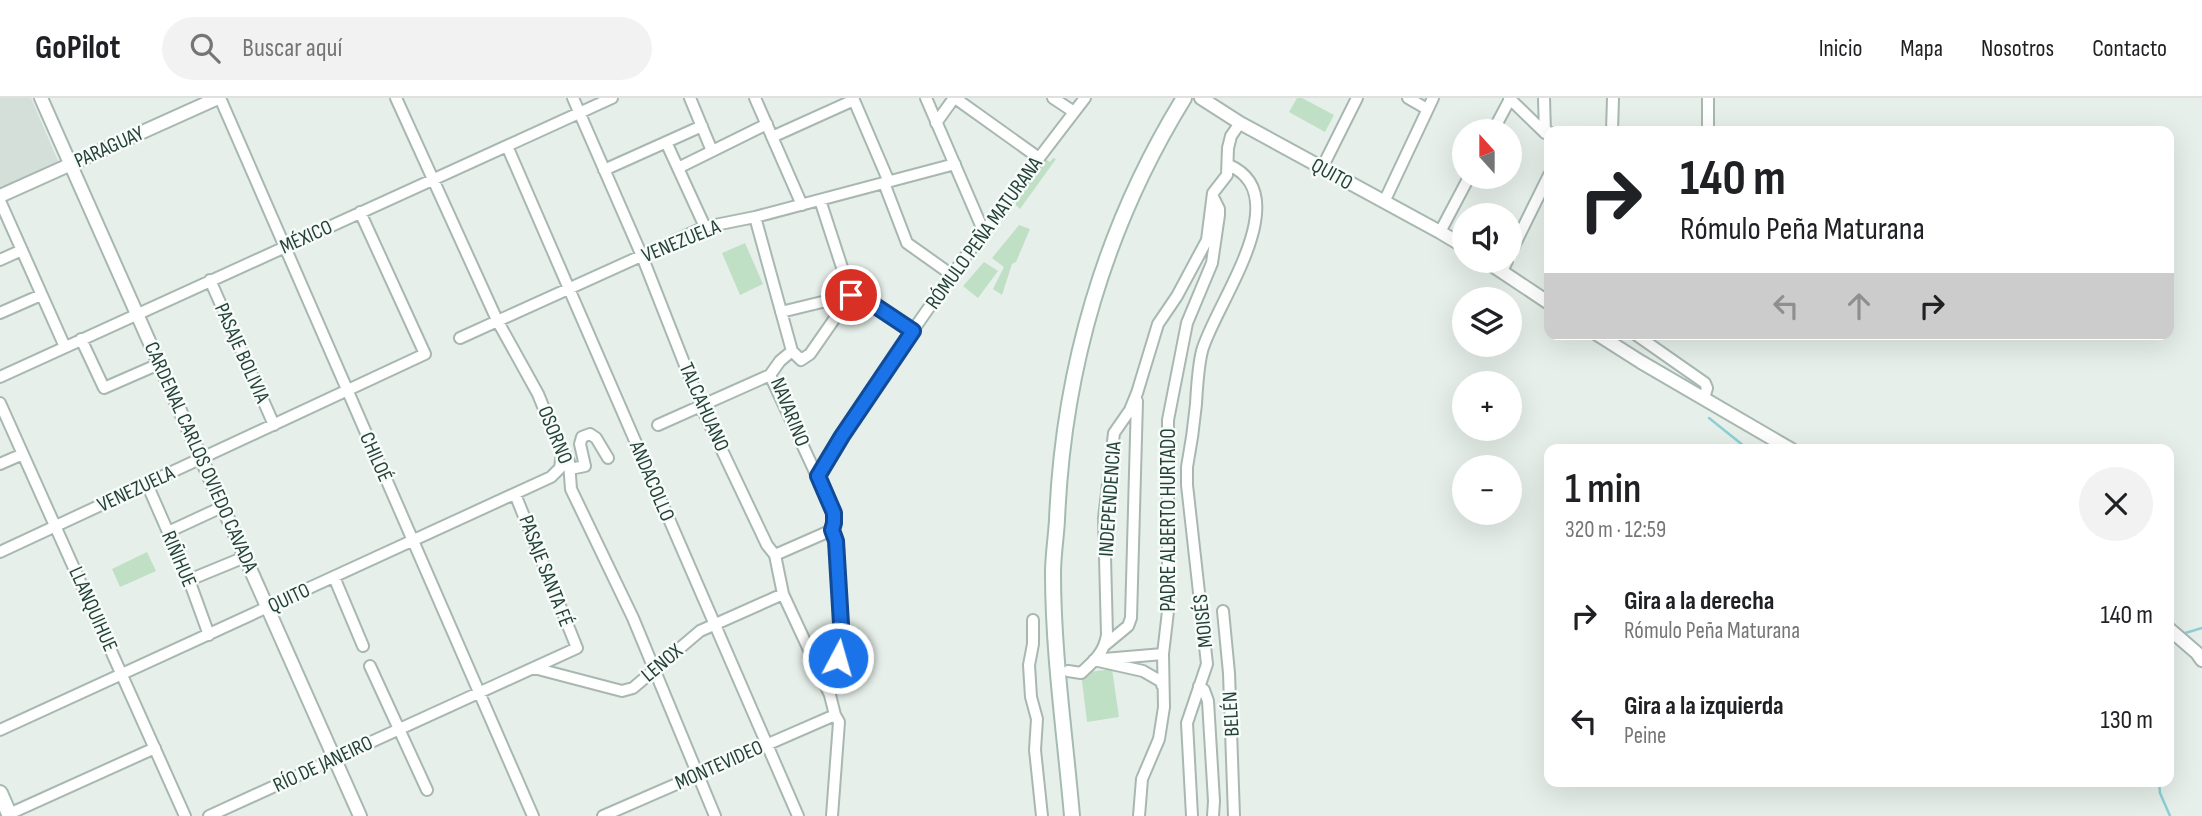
<!DOCTYPE html>
<html lang="es">
<head>
<meta charset="utf-8">
<style>
  body { margin:0; font-family:"Sofia Sans Condensed",sans-serif; background:#f2f2f2; color:#202124; height:100vh; display:flex; flex-direction:column; font-size:26px; white-space:nowrap }
  * { box-sizing:border-box; margin:0 }
  p { font-size:23px; color:#757577 }
  .icon { flex:none; width:38px; height:38px; fill:none; stroke:currentColor; stroke-width:2; stroke-linecap:round; stroke-linejoin:round }
  .map { position:relative; flex:1; overflow:hidden }
  .drawer { position:absolute; left:1544px; top:346px; width:630px; height:343px; display:flex; flex-direction:column; background:#fff; border-radius:14px; box-shadow:0 7px 28px #0002 }
  .drawer>* { flex:none }
  .top-card { position:absolute; left:1544px; top:28px; width:630px; height:214px; border-radius:14px; box-shadow:0 7px 28px #0002; background:#fff; color:#202124; overflow:hidden }
  .needle { width:46px; rotate:339deg }
  .controls { position:absolute; left:1452px; top:21px; display:grid; gap:14px }
  .controls a { display:grid; place-items:center; width:70px; height:70px; border-radius:50%; background:#fff; box-shadow:0 7px 28px #0002; font-size:35px }
  .pin { position:absolute; display:grid; place-items:center; width:60px; height:60px; color:#fff; margin:-30px; border:4px solid #fff; border-radius:50%; box-shadow:0 2px 7px #0007 }
  .me { position:absolute; width:77px; margin:-38px; rotate:6deg; stroke-linejoin:round; filter:drop-shadow(0 0 5px #0008) }
  .turn { display:flex; align-items:center; gap:24px; height:147px; padding:0 21px; font-size:32px }
  .turn .icon { width:91px; height:91px; stroke-width:2.5 }
  .turn b { display:block; font-size:49px; line-height:60px }
  .lanes { display:flex; align-items:center; height:66px; padding:0 21px; background:#0003; justify-content:center; gap:35px; direction:ltr }
  .lanes .off { opacity:.35 }
  .round { display:grid; place-items:center; flex:none; width:74px; height:74px; border-radius:37px; background:#f2f2f2 }
  .summary { display:flex; align-items:center; justify-content:space-between; height:119px; padding:0 21px }
  h1 { font-size:42px; font-weight:600; line-height:52px }
  ul { padding:0; list-style:none }
  li { display:flex; align-items:center; gap:21px; height:105px; padding:0 21px }
  li div { flex:1 }
  li b { display:block; font-size:26px }
  li em { font-style:normal }
  header { display:flex; align-items:center; gap:42px; box-sizing:border-box; height:98px; padding:0 35px; background:#fff; border-bottom:2px solid #e0e0e0 }
  header strong { font-size:33px }
  nav { display:flex; gap:38px; margin-inline-start:auto; font-size:24px }
  .search { width:490px; height:63px; background:#f2f2f2; display:flex; align-items:center; gap:18px; box-sizing:border-box; padding:0 24px; border-radius:38px; color:#757577; font-size:26px }
  .map>svg:first-child { display:block }
  .built { fill:#d4dfd9 }
  .green { fill:#bfe0c5 }
  .lines { fill:none; stroke-linecap:round; stroke-linejoin:round }
  .stream { stroke:#8dcfd5; stroke-width:2.5 }
  .minor-casing { stroke:#a8b8b1; stroke-width:14 }
  .tertiary-casing { stroke:#a8b8b1; stroke-width:16 }
  .secondary-casing { stroke:#a4bbb1; stroke-width:18 }
  .minor { stroke:#fff; stroke-width:10 }
  .tertiary { stroke:#fff; stroke-width:12 }
  .secondary { stroke:#fff; stroke-width:14 }
  .route-casing { stroke:#114b97; stroke-width:18 }
  .route { stroke:#1a73e8; stroke-width:12 }
  .labels { text-anchor:middle; dominant-baseline:central; stroke-width:5; stroke-linejoin:round; paint-order:stroke }
  .street-label { font-size:21px; fill:#244238; stroke:#f7fbf9 }
</style>
</head>
<body>
<header>
<strong>GoPilot</strong>
<div class="search"><svg class="icon" aria-label="search" viewBox="0 0 24 24"><circle cx="10" cy="10" r="6"/><path d="M15 15l6 6"/></svg>Buscar aquí</div>
<nav><a>Inicio</a><a>Mapa</a><a>Nosotros</a><a>Contacto</a></nav>
</header>
<div class="map">
<svg width="2202" height="718" viewBox="0 0 2202 718">
  <rect width="100%" height="100%" fill="#e6efea"/>
  <!-- built -->
  <path class="built" d="M0,0H31L58,63L0,90Z"/>
  <!-- green -->
  <path class="green" d="M1297,0H1302L1334,17L1325,34L1289,14Z
    M1053,60L1056,61L1020,111L1016,107V100L1045,61L1050,64Z
    M1019,127L1030,131L1016,164L1012,166L1002,197L993,191L1004,169L992,160Z
    M745,145L763,186L740,197L722,155Z
    M984,164L998,173L978,200L963,188Z
    M147,454L156,473L120,489L112,471Z
    M1112,571L1119,619L1087,624L1081,575Z"/>
  <g class="lines">
    <!-- stream -->
    <path class="stream" d="M1709,320L1749,352
      M2182,536L2202,530
      M2159,684L2160,695L2170,718"/>
    <defs>
      <path id="minor" d="M220,0L533,718
        M396,0L497,222L538,296L562,355L565,356L569,364L571,391L633,520L715,718
        M573,0L642,158L701,308L767,447L775,457L783,496L830,597L835,617L839,624L832,718
        M690,0L712,53
        M755,0L802,107
        M853,0L889,84
        M926,0L983,132
        M955,0L1039,60
        M1053,0L1074,14
        M1408,0L1427,11
        M1509,0L1544,34H1549
        M1544,0L1545,35
        M1708,0V33
        M936,25L954,0
        M1493,33L1510,1
        M1612,33L1613,0
        M772,39L854,2
        M666,44L705,129
        M507,48L798,718
        M678,70L767,26
        M1322,70L1357,0
        M604,72L702,28
        M884,85L907,145L952,177
        M820,102L851,197H859L913,233
        M0,103L65,249
        M1384,104L1433,0
        M755,119L792,253L801,262L810,256L851,197
        M1440,134L1469,79
        M1510,156L1549,77
        M0,162L22,152
        M1502,173L1507,163
        M210,182L274,327
        M781,214L851,197
        M0,215L41,197
        M1635,236L1705,285L1707,290L1704,300
        M460,240L705,129L755,119L955,66
        M81,241L104,290L159,266
        M770,277L834,415V425L832,432L837,443L841,543L830,596
        M770,277L780,263L792,253
        M0,279L612,0
        M0,305L185,718
        M658,327L770,277
        M0,366L23,356
        M570,371L585,368L580,346L582,339L590,336L596,340L608,360
        M818,378C898,246 991,122 1085,0
        M147,386L189,482L209,537
        M168,434L222,409
        M0,454L425,256L360,114
        M775,457L832,432
        M334,479L363,548
        M189,482L245,459
        M1223,513L1229,575L1234,718
        M1033,522V546L1029,567L1031,599L1037,621L1035,652L1042,718
        M1105,547L1128,528L1131,520L1137,303
        M1104,561L1163,556
        M1094,562L1143,573L1162,584V587
        M370,568L427,692
        M534,570L622,593L633,590L700,533L783,496
        M1068,573L1081,575C1094,563 1104,555 1107,537L1104,420L1114,335L1130,312L1137,295L1158,226L1177,198L1207,142L1213,95L1227,77L1228,50L1231,38L1240,25
        M1199,588L1204,592L1208,603L1214,703L1213,718
        M0,632L551,379L560,370L562,355
        M9,716L155,650
        M209,718L577,550L515,396
        M603,718L835,617
        M1139,718L1142,681L1159,641L1164,609L1163,556L1168,513V322L1187,225L1212,165L1219,117V111L1213,99
        M1192,718L1187,625L1207,566L1187,387V369C1191,348 1194,327 1196,306C1197,288 1198,269 1202,253C1214,208 1299,98 1229,67"/>
      <path id="tertiary" d="M41,0L360,718
        M1201,0L1240,25L1440,134L1465,149
        M0,98L218,0
        M1486,163L1549,205
        M1597,236L1641,264L1792,352
        M2168,530L2197,555L2202,562"/>
      <path id="secondary" d="M0,695L10,718
        M1072,718C1065,637 1053,556 1053,475C1053,457 1056,440 1057,422C1063,272 1105,128 1184,0"/>
    </defs>
    <!-- minor casing -->
    <use href="#minor" class="minor-casing"/>
    <!-- tertiary casing -->
    <use href="#tertiary" class="tertiary-casing"/>
    <!-- secondary casing -->
    <use href="#secondary" class="secondary-casing"/>
    <!-- minor -->
    <use href="#minor" class="minor"/>
    <!-- tertiary -->
    <use href="#tertiary" class="tertiary"/>
    <!-- secondary -->
    <use href="#secondary" class="secondary"/>
  </g>
  <g class="lines">
    <defs>
      <path id="route" d="M838,560L841,526L836,443L832,432L834,425V415L818,378L842,338L913,233L859,197H851"/>
    </defs>
    <!-- route casing -->
    <use href="#route" class="route-casing"/>
    <!-- route -->
    <use href="#route" class="route"/>
  </g>
  <g class="labels">
    <!-- street labels -->
    <g class="street-label">
      <text transform="translate(109 49) rotate(-24)">PARAGUAY</text>
      <text transform="translate(1332 76) rotate(29)">QUITO</text>
      <text transform="translate(984 135) rotate(-54)">RÓMULO PEÑA MATURANA</text>
      <text transform="translate(306 139) rotate(-24)">MÉXICO</text>
      <text transform="translate(681 143) rotate(-22)">VENEZUELA</text>
      <text transform="translate(242 255) rotate(66)">PASAJE BOLIVIA</text>
      <text transform="translate(704 309) rotate(66)">TALCAHUANO</text>
      <text transform="translate(790 314) rotate(68)">NAVARINO</text>
      <text transform="translate(555 337) rotate(68)">OSORNO</text>
      <text transform="translate(201 359) rotate(66)">CARDENAL CARLOS OVIEDO CAVADA</text>
      <text transform="translate(376 359) rotate(66)">CHILOÉ</text>
      <text transform="translate(652 383) rotate(67)">ANDACOLLO</text>
      <text transform="translate(136 391) rotate(-25)">VENEZUELA</text>
      <text transform="translate(1110 401) rotate(-86)">INDEPENDENCIA</text>
      <text transform="translate(1168 422) rotate(-90)">PADRE ALBERTO HURTADO</text>
      <text transform="translate(179 461) rotate(67)">RIÑIHUE</text>
      <text transform="translate(546 473) rotate(69)">PASAJE SANTA FÉ</text>
      <text transform="translate(289 500) rotate(-25)">QUITO</text>
      <text transform="translate(93 511) rotate(66)">LLANQUIHUE</text>
      <text transform="translate(1203 523) rotate(-96)">MOISÉS</text>
      <text transform="translate(662 565) rotate(-40)">LENOX</text>
      <text transform="translate(1231 616) rotate(-93)">BELÉN</text>
      <text transform="translate(323 666) rotate(-25)">RÍO DE JANEIRO</text>
      <text transform="translate(719 667) rotate(-24)">MONTEVIDEO</text>
    </g>
  </g>
</svg>
<div class="controls">
<a><svg class="needle" viewBox="-14 -14 28 28"><path d="M0-13l5 13h-10z" fill="#e53935"/><path d="M0 13l5-13h-10z" fill="#757577"/></svg></a>
<a><svg class="icon" aria-label="sound" viewBox="0 0 24 24"><path d="M4 9h4l5-4v14l-5-4H4zM17 9q2 3 0 6"/></svg></a>
<a><svg class="icon" aria-label="layers" viewBox="0 0 24 24"><path d="M12 4l9 5-9 5-9-5zM3 14l9 5 9-5"/></svg></a>
<a>+</a>
<a>−</a>
</div>
<div class="pin" style="left:851px;top:197px;background:#d93025"><svg class="icon" aria-label="arrive" viewBox="0 0 24 24"><path d="M6 21V4h12l-3 4 3 4H6"/></svg></div>
<svg class="me" style="left:838px;top:560px" viewBox="-20 -20 40 40"><circle r="17" fill="#1a73e8" stroke="#fff" stroke-width="3"/><path d="M0-11L8 9 0 5-8 9z" fill="#fff"/></svg>
<div class="top-card">
<div class="turn"><svg class="icon" aria-label="right" viewBox="0 0 24 24"><path d="M7 20v-9h11M14 6l5 5-5 5"/></svg><div><b>140 m</b>Rómulo Peña Maturana</div></div>
<div class="lanes"><svg class="icon off" aria-label="left" viewBox="0 0 24 24"><path d="M17 20v-9H6M10 6l-5 5 5 5"/></svg><svg class="icon off" aria-label="ahead" viewBox="0 0 24 24"><path d="M12 20V5M6 11l6-6 6 6"/></svg><svg class="icon" aria-label="right" viewBox="0 0 24 24"><path d="M7 20v-9h11M14 6l5 5-5 5"/></svg></div>
</div>
<section class="drawer">
<div class="summary"><div><h1>1 min</h1><p>320 m · 12:59</p></div><a class="round"><svg class="icon" aria-label="close" viewBox="0 0 24 24"><path d="M6 6l12 12M18 6L6 18"/></svg></a></div>
<ul>
<li><svg class="icon" aria-label="right" viewBox="0 0 24 24"><path d="M7 20v-9h11M14 6l5 5-5 5"/></svg><div><b>Gira a la derecha</b><p>Rómulo Peña Maturana</p></div><em>140 m</em></li>
<li><svg class="icon" aria-label="left" viewBox="0 0 24 24"><path d="M17 20v-9H6M10 6l-5 5 5 5"/></svg><div><b>Gira a la izquierda</b><p>Peine</p></div><em>130 m</em></li>
</ul>
</section>
</div>
</body>
</html>
